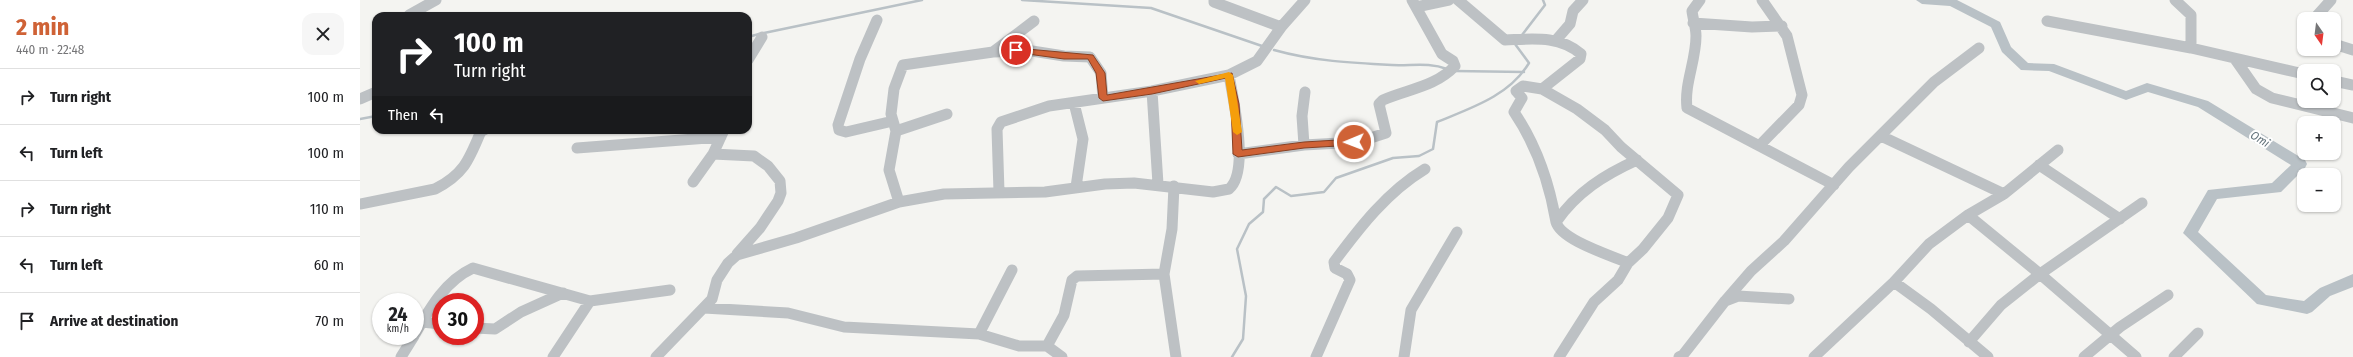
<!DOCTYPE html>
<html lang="en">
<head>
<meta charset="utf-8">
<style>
  body { margin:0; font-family:"Fira Sans Condensed",sans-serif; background:#f6f6f6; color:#202124; height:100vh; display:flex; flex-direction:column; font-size:15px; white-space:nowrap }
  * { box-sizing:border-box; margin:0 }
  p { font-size:13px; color:#757577 }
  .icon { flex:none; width:22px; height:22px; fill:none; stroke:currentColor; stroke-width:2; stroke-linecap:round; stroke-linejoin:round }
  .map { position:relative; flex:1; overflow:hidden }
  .details { display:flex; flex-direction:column; background:#fff; width:360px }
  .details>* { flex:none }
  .banner { position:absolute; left:12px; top:12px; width:380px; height:122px; border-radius:12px; box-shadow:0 1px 3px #0004; background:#202124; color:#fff; overflow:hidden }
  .needle { width:26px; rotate:166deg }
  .fabs { position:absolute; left:1937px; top:12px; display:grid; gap:8px }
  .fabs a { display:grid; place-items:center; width:44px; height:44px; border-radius:8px; background:#fff; box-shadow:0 1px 3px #0004; font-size:20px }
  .speed { position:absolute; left:12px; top:293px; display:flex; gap:8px; font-size:20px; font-weight:700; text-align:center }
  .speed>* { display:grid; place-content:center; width:52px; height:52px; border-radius:50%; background:#fff; box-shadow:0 1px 3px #0004; line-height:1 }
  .speed small { font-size:10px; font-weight:400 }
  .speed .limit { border:6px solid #d22; background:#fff; color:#111 }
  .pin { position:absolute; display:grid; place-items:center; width:34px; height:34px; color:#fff; margin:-17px; border:2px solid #fff; border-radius:50%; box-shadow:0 1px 4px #0007 }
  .me { position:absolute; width:44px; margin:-22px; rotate:269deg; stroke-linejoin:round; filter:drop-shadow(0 0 3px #0008) }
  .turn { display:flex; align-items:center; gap:14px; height:84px; padding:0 16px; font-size:18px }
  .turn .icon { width:52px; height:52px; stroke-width:2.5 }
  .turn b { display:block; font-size:28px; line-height:34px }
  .then { display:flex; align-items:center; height:38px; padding:0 16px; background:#0003; gap:8px; font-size:15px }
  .round { display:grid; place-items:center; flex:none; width:42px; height:42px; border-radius:12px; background:#f6f6f6 }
  .head { display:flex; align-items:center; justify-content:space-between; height:68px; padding:0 16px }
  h1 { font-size:24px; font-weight:700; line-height:30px; color:#cf6236 }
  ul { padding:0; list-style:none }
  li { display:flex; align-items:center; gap:12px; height:56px; padding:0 16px; border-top:1px solid #e0e0e0 }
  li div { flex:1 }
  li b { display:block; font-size:15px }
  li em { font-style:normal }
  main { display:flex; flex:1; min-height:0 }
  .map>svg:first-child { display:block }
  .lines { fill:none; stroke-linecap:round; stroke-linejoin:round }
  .stream { stroke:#b9c1c6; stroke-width:2.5 }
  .river { fill:#b9c1c6; fill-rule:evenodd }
  .minor { stroke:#bdc1c4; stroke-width:11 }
  .route { fill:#cf6236; stroke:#874023 }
  .slow { fill:#f59e0b }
  .labels { text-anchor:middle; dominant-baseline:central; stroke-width:4; stroke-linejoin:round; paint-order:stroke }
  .water-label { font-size:12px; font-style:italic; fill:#63737b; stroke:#fff }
</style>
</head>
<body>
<main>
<section class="details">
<div class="head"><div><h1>2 min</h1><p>440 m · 22:48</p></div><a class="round"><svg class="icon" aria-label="close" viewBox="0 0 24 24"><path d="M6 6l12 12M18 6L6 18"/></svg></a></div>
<ul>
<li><svg class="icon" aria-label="right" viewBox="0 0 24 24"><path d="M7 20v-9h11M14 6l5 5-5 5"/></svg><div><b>Turn right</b></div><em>100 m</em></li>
<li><svg class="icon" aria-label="left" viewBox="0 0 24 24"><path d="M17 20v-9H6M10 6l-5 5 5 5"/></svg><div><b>Turn left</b></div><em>100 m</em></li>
<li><svg class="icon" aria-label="right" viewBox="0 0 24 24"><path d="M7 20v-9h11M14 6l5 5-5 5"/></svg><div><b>Turn right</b></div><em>110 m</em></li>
<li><svg class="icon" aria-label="left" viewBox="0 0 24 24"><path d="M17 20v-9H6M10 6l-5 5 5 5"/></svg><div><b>Turn left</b></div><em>60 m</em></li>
<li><svg class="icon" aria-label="arrive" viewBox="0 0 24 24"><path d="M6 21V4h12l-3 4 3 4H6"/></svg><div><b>Arrive at destination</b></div><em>70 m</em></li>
</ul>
</section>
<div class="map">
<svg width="1993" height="357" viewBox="0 0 1993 357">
  <rect width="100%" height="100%" fill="#f4f4f1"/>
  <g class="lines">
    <!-- stream -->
    <path class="stream" d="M662,0L791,8L902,46
      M404,33L562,0
      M1162,35L1185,5L1183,0
      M388,37L399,34
      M914,50C953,61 992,63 1032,65C1051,66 1069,62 1087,69
      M1095,71L1164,72
      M0,119L16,116
      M872,357L883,339L886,296L877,249L889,224L903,212L904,199L916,187L931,196L964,192L976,178L1033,158L1059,156L1073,149L1077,122C1111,108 1149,96 1169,63L1155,44"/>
    <!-- river -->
    <path class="river" d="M1556,0H1597L1640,22L1651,47L1668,63L1694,64L1766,91L1787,83L1848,101L1945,160L1947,164L1945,168L1921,192L1857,199L1838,232L1906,295L1944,301L1960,288L1993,274V287L1970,296L1952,312L1947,314L1897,304L1823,233L1848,190L1912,183L1931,165L1838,107L1788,92L1766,100L1689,71L1661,70L1642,52L1631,27L1590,6L1562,4Z"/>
    <!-- minor -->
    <path class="minor" d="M854,0V2L921,27
      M1098,0L1145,40C1172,39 1199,35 1221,54L1220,59L1182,89L1217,109L1245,130L1261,147L1318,195L1308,218L1283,249L1268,263L1258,280L1234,302L1199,357
      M1340,0L1332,11C1333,19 1336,28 1336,36C1336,61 1324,84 1327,108L1474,185
      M1815,0L1831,15V48
      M1056,7L1089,0
      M49,15L76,0
      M1954,19L1971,0
      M517,20L500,59L478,125L479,130L486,132L533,121
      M1687,21L1831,48L1944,74
      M1333,23L1392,27L1422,26
      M1944,26V35
      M1197,39L1210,24L1213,11L1223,0
      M1974,44L1993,50
      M633,52L672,51L704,56L730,57L741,73L743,98
      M1875,59L1896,89L1912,98L1993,118
      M388,60L402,37
      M1974,81L1993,85
      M1182,89L1163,86L1156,91L1162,98L1154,112C1177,146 1189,181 1196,222
      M792,91L798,184
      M0,99L16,92
      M714,103L723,139L716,187
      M536,131L587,114
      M1521,136L1644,194
      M944,145L998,142L1026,133L1019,104L1023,100C1048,89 1075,87 1095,66L1093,61L1082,54L1052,0
      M1400,145L1439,105L1442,95L1427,36L1402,0
      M217,148L361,137
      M353,154L394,156L408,166L420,181L421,193L418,201L400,228L377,254
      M878,154L944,145L942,116L945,92
      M1679,165L1760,219
      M333,182L353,154L364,130
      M814,186L812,229L804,274L816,357
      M639,192L637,129L641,122L689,106L792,91L869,75
      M539,202L529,170L536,131L531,114L534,89L543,65L633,52L674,21
      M0,204L75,189C104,174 109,160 121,131L124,130
      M1608,215L1680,274L1782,203
      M1268,263C1250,255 1201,240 1196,222C1217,192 1244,175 1277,160
      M1534,282L1571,309L1628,357
      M1365,301L1391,271L1424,241L1489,167L1574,82L1619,48
      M344,308L428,313L484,327L619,334L659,346H687L702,357
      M62,322L81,324
      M115,328L135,329L161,312L203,293
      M55,334C70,308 85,281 113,268L230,301L310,290
      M619,334L652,270
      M1609,342L1641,305L1680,274L1776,357
      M687,346L704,315L712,280L717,276L804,274
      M41,357L54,336
      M193,357L230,301
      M296,357L352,299L357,280L368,263L377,255L436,238L539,202L584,194L685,192L745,184L774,183L853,192L869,189C890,172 873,99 869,75L897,61L922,26L945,0
      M956,357L990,280L987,274L975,268L974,262C1000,227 1027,192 1065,169
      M1044,357L1051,310L1097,232
      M1319,357L1323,355L1365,301L1378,296L1429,299
      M1454,357L1534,282L1569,244L1608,215L1644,194L1698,150
      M1724,357L1760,327L1808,295
      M1814,357L1838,333"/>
  </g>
  <!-- route -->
  <path class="route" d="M656,48L733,55L745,73L747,95L872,73L879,104L882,150L944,142L994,139L998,142L994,145L944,148L878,157L873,154L871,104L866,78L792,94L743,101L739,98L736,73L728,59H704L653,52V49Z"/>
  <!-- slow -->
  <path class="slow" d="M869,72L873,75L882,132L877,135L873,132L865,78L839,84L835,81Z"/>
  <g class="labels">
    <!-- water labels -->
    <g class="water-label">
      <text transform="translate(1900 139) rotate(32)">Omi</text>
    </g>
  </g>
</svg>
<div class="fabs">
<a><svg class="needle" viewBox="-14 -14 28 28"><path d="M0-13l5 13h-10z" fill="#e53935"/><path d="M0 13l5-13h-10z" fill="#757577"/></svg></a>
<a><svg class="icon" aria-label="search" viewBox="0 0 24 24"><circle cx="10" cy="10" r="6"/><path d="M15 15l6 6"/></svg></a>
<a>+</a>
<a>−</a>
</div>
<div class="speed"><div>24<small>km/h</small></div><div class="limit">30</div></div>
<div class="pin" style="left:656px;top:50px;background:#d93025"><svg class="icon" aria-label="arrive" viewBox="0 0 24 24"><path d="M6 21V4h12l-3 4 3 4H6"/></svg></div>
<svg class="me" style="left:994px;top:142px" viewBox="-20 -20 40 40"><circle r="17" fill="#cf6236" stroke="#fff" stroke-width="3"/><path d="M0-11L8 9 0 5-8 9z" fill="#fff"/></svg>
<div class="banner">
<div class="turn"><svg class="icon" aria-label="right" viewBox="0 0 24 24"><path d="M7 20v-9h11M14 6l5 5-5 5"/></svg><div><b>100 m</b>Turn right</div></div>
<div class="then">Then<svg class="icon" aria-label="left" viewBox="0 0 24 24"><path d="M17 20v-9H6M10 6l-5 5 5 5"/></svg></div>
</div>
</div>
</main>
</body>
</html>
